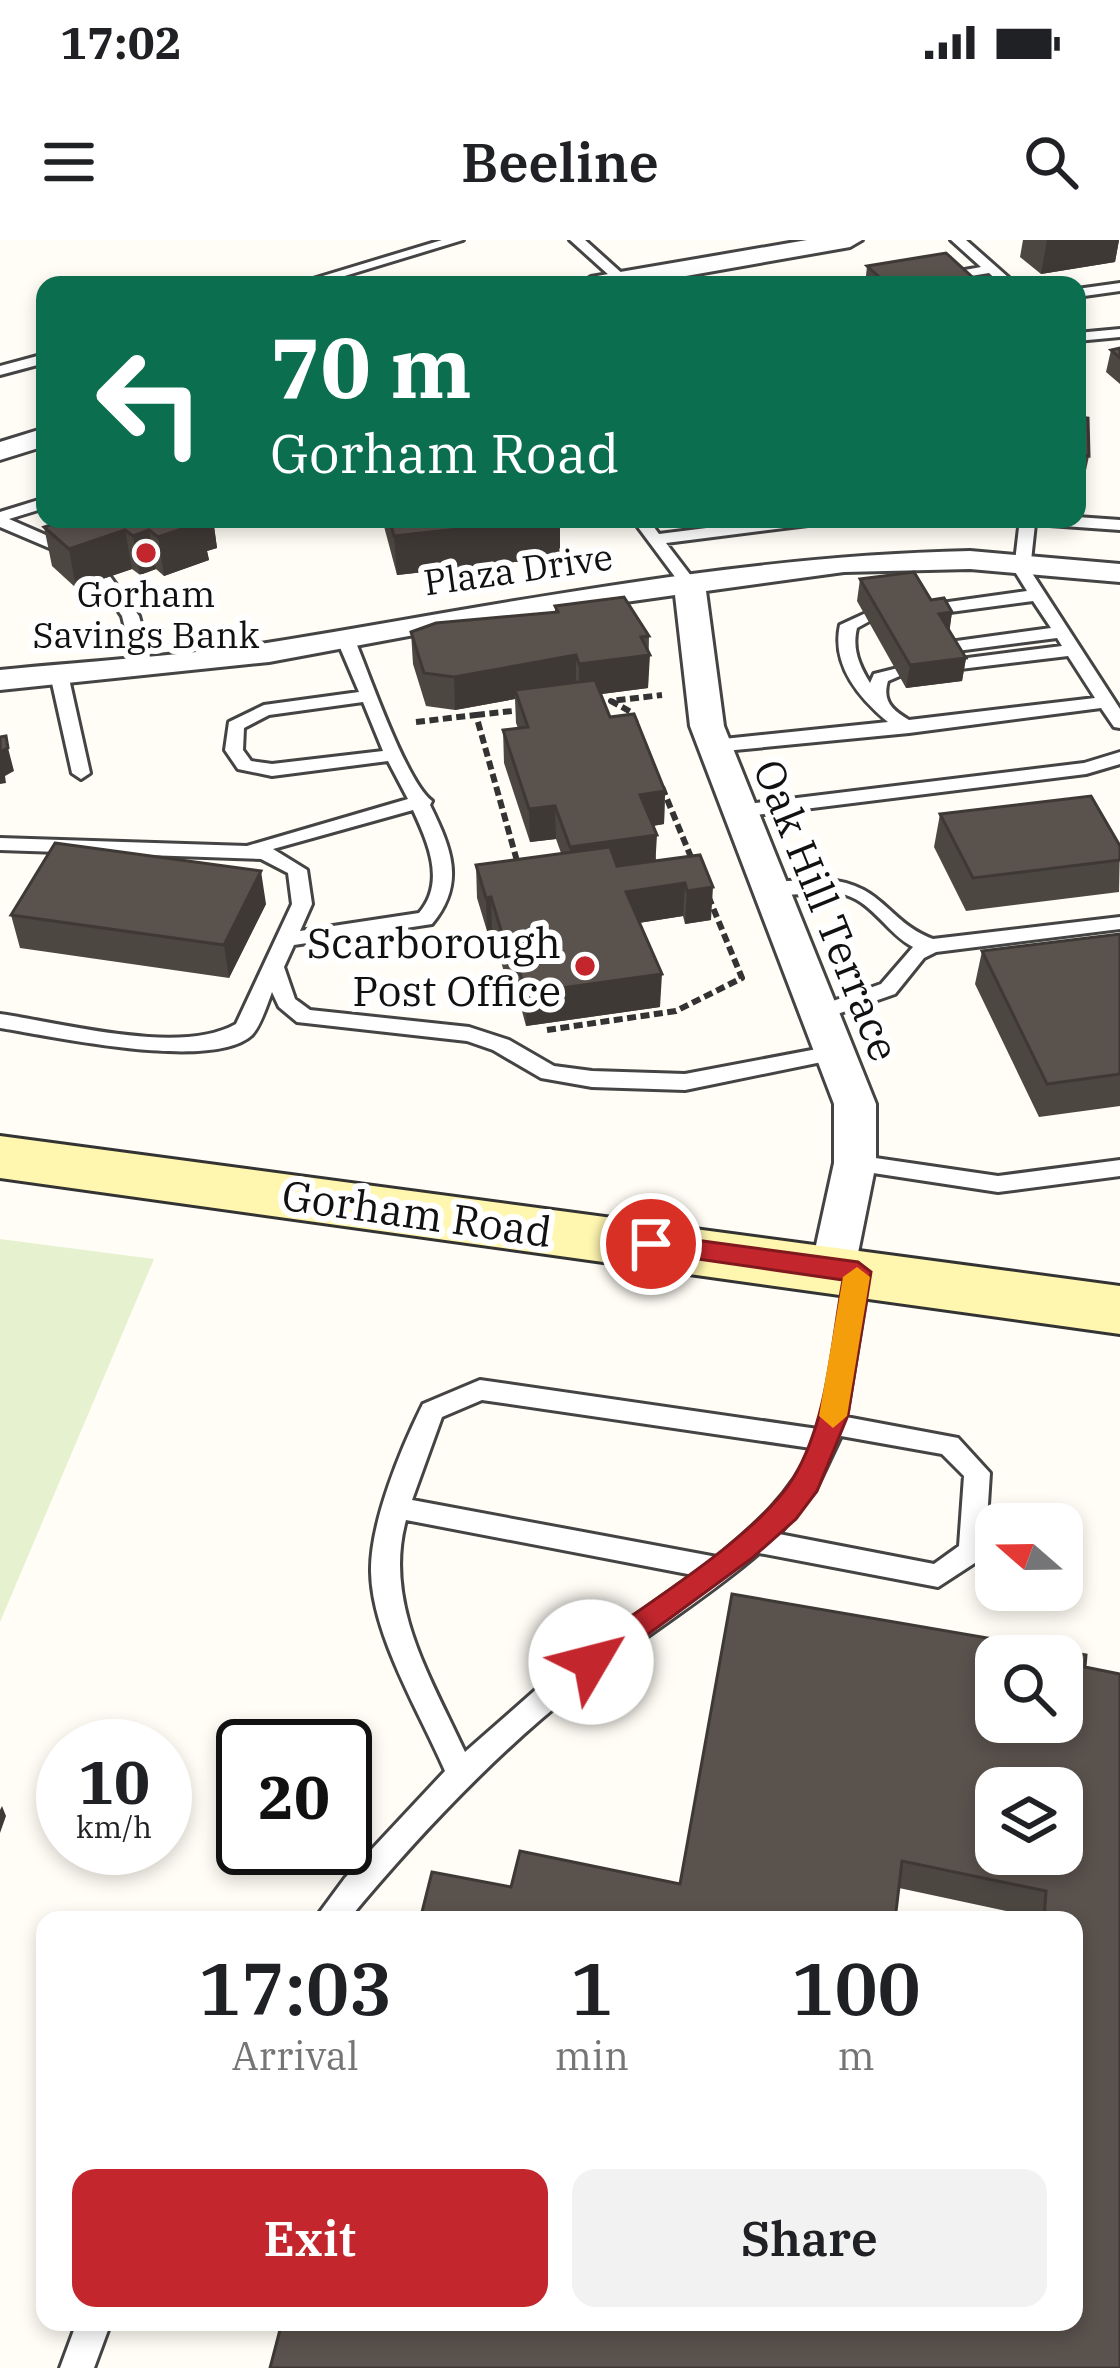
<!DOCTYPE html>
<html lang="en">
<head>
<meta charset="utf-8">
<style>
  body { margin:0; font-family:"IBM Plex Serif",serif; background:#f2f2f2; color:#202124; height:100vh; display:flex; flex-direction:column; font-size:45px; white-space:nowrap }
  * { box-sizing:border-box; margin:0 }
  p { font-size:39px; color:#757577 }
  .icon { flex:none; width:66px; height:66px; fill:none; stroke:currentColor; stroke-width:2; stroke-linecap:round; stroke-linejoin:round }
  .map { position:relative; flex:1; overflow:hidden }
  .drawer { position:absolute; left:36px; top:1671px; width:1047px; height:420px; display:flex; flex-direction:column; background:#fff; border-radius:24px; box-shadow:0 6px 18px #0003 }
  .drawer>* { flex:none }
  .guide { position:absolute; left:36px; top:36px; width:1050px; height:252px; border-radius:24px; box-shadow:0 6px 18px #0003; background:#0b6e4f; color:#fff; overflow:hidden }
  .needle { width:78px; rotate:290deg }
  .buttons { position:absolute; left:975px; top:1263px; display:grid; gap:24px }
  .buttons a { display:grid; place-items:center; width:108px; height:108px; border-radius:24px; background:#fff; box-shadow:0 6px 18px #0003; font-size:60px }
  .speed { position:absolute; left:36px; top:1479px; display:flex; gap:24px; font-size:60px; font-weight:700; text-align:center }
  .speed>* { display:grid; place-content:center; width:156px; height:156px; border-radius:50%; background:#fff; box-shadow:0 6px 18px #0003; line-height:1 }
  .speed small { font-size:30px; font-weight:400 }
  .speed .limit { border:6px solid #111; border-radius:18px; background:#fff; color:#111 }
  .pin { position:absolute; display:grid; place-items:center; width:102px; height:102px; color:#fff; margin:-51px; border:6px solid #fff; border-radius:50%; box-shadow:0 3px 12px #0007 }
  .me { position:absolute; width:132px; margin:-66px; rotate:53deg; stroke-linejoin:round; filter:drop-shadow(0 0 9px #0008) }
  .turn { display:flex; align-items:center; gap:42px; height:252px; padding:0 36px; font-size:54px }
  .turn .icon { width:156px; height:156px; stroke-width:2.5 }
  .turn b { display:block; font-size:84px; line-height:102px }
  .eta { display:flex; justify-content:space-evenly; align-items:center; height:204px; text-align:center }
  .eta b { font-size:72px; font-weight:600; line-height:84px }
  .cta { display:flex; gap:24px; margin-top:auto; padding:24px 36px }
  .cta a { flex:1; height:138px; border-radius:24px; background:#c4262e; color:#fff; font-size:48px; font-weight:600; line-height:138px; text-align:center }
  .cta a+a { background:#f2f2f2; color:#202124 }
  .status { display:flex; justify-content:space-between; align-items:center; height:84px; padding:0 60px; background:#fff; direction:ltr }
  .status svg { height:33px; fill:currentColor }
  header { display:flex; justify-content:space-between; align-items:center; height:156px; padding:0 36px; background:#fff; font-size:54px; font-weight:600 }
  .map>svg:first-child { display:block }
  .pitch { fill:#e6f2cf }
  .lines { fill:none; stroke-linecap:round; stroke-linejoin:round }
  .lane-casing { stroke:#444; stroke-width:6 }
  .street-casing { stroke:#444; stroke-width:6 }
  .secondary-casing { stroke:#333; stroke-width:6 }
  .path { stroke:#333; stroke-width:6; stroke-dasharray:9 4.5; stroke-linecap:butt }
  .lane { fill:#fff; fill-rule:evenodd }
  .street { fill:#fff; fill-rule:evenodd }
  .secondary { fill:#fff6b0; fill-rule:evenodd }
  .wall { fill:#4d4742 }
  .shaded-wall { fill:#3f3936 }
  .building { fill:#5a524d; stroke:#3f3936; stroke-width:3; fill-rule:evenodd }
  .route { fill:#c4262e; stroke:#7f191e; stroke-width:3 }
  .slow { fill:#f59e0b }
  .poi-dot { fill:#c4262e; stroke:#fff; stroke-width:4.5 }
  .labels { text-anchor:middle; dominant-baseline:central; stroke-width:12; stroke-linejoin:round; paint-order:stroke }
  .far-street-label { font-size:36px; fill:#111; stroke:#fff }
  .far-poi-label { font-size:36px; fill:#111; stroke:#fff }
  .street-label { font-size:42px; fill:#111; stroke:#fff }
  .poi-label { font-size:42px; fill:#111; stroke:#fff; text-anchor:end }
</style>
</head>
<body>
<div class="status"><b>17:02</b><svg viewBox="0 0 49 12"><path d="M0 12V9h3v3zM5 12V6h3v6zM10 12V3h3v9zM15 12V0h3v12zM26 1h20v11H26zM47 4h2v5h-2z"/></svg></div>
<header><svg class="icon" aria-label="menu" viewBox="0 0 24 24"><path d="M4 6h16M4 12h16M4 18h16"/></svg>Beeline<svg class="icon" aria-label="search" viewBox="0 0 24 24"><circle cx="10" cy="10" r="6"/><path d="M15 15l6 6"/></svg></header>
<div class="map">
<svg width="1120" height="2128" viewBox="0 0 1120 2128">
  <rect width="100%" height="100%" fill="#fffdf5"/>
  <!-- pitch -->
  <path class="pitch" d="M0,999L154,1019L0,1382Z"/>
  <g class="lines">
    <defs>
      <path id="lane" d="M442,0H463L315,45H293Z
        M570,0H585L635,45H620Z
        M951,0H966L1017,45H1002L989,33L916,45H883L981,27Z
        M1120,43V51L1077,57V49Z
        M1120,89V97L1077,101V93Z
        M45,114V123L0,135V126Z
        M45,258V268L9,279L78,309V315H66L0,287V272Z
        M1077,277L1120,280V290L1035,284L1030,330L1120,469V488L1114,487L1101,468L909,493L714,512L705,506L714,500L888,482C859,458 831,425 840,385L866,373L875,378L857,388C852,409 859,425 870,443L874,434L902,427V435L888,441C882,461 892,470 909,480L1095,458L1068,416L952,430L943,425L952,420L1062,406L1057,398L942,413L933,408L942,403L1051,388L1033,361L920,376L912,371L920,366L1027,351L1014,330L1020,279Z
        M632,279H648L659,294L777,279H824L816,284L666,303L698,345L690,350L684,349Z
        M97,335H109L139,376L152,425L149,429L134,425L122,376L95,339Z
        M345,393L354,398C369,433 406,542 432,561L430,565C451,608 466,643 432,684L294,705L284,727L295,759L310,770L469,787L509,800L554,826L592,831L685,834L838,805L849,812L846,817L685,850L592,847L541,838L493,810L467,801L297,782L279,767L272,752C267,765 261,785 252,795C212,832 52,796 0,788V774C63,783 180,816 236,784L292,664L288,633L261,619L0,610V598L247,606L408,559L388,521L272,536L238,529L225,510L229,482L264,465L359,452L336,398ZM363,462L383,511L272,524L251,521L243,510L244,488L269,475ZM413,570C428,603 446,642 419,673L300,691L312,664L307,630L273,609Z
        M59,429L68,434L90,533L81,539L72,533L50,434Z
        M1120,512V524L1086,534L739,577L729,571L739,565L1084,523Z
        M820,639C885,643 884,680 933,699L1120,677V689L936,712L924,718L895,754L823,779L816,777L812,772L816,767L881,744L913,707C888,694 874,664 846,655C820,647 782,663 762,648L772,642Z
        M855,915L998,936L1120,920V936L998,952L847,929L844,923Z
        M858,1023L870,1032L846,1177L958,1198L990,1233L985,1311L981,1319L938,1347L759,1313C701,1363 634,1402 575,1451C491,1518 417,1597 348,1680H314L345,1638L445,1531C420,1473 372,1395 371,1332C370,1283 401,1208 423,1164L480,1140L818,1189L830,1141L846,1032ZM482,1160L811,1208C792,1254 753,1287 717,1317L412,1260L442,1177ZM841,1196L942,1214L964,1236L959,1306L934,1324L779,1294L815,1251ZM406,1280L693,1335L557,1431L465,1512C431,1438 383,1363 406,1280Z
        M77,2082H111L94,2128H60Z"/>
      <path id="street" d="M807,0H862L850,7L635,45H578L591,37Z
        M45,188V206L0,220V202Z
        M970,311L1120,324V342L970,329L844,332L706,351L724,486L876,864V923L855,1028L849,1040L833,1045L817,1040L811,1028L834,923V864L690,486L675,355L484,382L269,422L0,450V430C90,421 183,416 273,402C505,364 734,316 970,311Z"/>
      <path id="secondary" d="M0,896L1120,1046V1094L0,938Z"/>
    </defs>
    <!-- lane casing -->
    <use href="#lane" class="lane-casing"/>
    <!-- street casing -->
    <use href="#street" class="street-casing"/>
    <!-- secondary casing -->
    <use href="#secondary" class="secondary-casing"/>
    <!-- path -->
    <path class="path" d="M476,475L522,470
      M416,482L476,475L519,628
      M636,483L631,472L611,461L662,455
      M662,547L693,622
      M547,790L676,771L742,738L709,658"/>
    <!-- lane -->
    <use href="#lane" class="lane"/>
    <!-- street -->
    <use href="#street" class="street"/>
    <!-- secondary -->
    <use href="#secondary" class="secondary"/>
  </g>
  <!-- wall -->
  <path class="wall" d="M1023,0H1119L1115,22L1041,34L1020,17Z
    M867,26L981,45H865Z
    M1120,108V144L1106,132L1111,110Z
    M1077,177L1089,216L1081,254L1077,253Z
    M213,279L217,308L207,311L209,320L164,336L156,329L140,335L132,329L76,348L52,326L44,287Z
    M382,279H560V317L397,335Z
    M860,339L931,360L952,372L949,391L966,418L962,441L906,448L857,361Z
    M555,366L649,396L648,448L601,454L610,477L665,551L664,584L653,586L656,621L700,615L711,680L685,684L683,676L639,683L660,767L526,786L519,760H512L492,690L487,691L477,658L476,625L561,613L556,599L530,602L504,523L503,490L518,488L516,483L515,459L455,470L426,466L413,424L411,392L555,372Z
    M940,574L1120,606L1119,652L966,671L934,607Z
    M266,664L229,738L20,708L11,675Z
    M1120,694V866L1039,877L975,744L982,711Z
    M1085,1427L1074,2082V1680H1034L1035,1677L899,1648L511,1647L680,1644Z"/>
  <!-- shaded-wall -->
  <path class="shaded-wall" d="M1047,0H1119L1115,22L1041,34Z
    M195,279H213L217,308L207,311L209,320L164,336L158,297Z
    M550,279H560V317L397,335L394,296Z
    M125,290L132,329L76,348L69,309Z
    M149,290L156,329L140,335L133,296Z
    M952,372L949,395L939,374Z
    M576,415V448L515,450V459L455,470L454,437Z
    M650,415L648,448L579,457V424Z
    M966,418L962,441L906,448L910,425Z
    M8,508L14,531L5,536L6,543L0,544V512Z
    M665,551L664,584L639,588L640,555Z
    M555,566L556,599L530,602L529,569Z
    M657,595L655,628L570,640V607Z
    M261,631L266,664L229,738L224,705Z
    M685,643L683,676L625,685L626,652Z
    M713,647L711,680L685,684L687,651Z
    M491,657L492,690L487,691L486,658Z
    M518,726L519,760H512V727Z
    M662,734L660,767L526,786V753Z
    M2,1566L6,1576L0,1593V1570Z"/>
  <!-- building -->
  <path class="building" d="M946,13L981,45H888L867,26Z
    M1120,108V118L1111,110Z
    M1077,177L1088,178L1089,216L1077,215Z
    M69,279H200L203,282L158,297L149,290L133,296L125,290L69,309L44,287Z
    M389,279H550L394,296Z
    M914,332L931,360L944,358L952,372L939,374L966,418L910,425L860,339Z
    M624,357L649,396L641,397L650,415L579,424L576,415L454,437L424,433L411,392L436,383L558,372L555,366Z
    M595,440L610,477L634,474L665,551L640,555L657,595L570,607L555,566L529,569L503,490L528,487L515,450Z
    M6,496L8,508L0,512V497Z
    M1091,556L1120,606V620L973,638L940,574Z
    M55,603L261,631L224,705L11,675Z
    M610,607L617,626L700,615L713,647L687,651L685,643L626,652L662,734L526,753L518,726L512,727L491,657L486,658L476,625Z
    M1120,694V834L1047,844L982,711Z
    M732,1354L1086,1415L1085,1427L1120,1434V2128H270L282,2082H1074V1680H1044L1046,1651L902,1621L895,1680H420L432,1632L511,1647L520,1611L680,1644ZM996,1416H1062V1482H996ZM996,1548H1062V1614H996Z"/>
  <!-- route -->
  <path class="route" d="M651,994L858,1022L871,1032L848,1175L817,1251L796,1279L752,1318L591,1436L580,1432L575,1422L580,1412C638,1369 758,1297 794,1237C828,1179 831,1105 843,1040L642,1011V997Z"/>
  <!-- slow -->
  <path class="slow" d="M857,1027L870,1037L847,1176L833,1188L819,1176L843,1037Z"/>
  <!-- markers -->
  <g class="poi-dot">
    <circle cx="146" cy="313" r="12"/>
    <circle cx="585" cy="726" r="12"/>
  </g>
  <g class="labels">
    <!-- far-street labels -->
    <g class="far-street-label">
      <text transform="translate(518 329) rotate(-8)">Plaza Drive</text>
    </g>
    <!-- far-poi labels -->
    <g class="far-poi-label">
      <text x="146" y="353">Gorham<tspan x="146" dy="41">Savings Bank</tspan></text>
    </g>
    <!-- street labels -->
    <g class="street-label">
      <text transform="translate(827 670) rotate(68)">Oak Hill Terrace</text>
      <text transform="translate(417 973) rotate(8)">Gorham Road</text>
    </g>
    <!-- poi labels -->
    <g class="poi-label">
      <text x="561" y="702">Scarborough<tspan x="561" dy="48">Post Office</tspan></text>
    </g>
  </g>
</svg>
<div class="buttons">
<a><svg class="needle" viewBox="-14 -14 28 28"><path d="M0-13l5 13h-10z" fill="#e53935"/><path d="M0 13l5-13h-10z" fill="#757577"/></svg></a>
<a><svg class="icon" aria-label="search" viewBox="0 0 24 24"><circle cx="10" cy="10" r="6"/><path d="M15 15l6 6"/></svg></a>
<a><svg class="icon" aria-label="layers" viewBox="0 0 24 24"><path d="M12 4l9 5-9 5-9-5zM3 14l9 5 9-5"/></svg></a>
</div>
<div class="speed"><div>10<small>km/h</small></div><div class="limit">20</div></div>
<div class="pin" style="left:651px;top:1004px;background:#d93025"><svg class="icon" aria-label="arrive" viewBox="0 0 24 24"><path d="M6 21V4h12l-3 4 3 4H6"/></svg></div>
<svg class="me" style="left:591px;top:1422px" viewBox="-20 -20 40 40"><circle r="19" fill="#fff"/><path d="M0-13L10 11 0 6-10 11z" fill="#c4262e"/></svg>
<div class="guide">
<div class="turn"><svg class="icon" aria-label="left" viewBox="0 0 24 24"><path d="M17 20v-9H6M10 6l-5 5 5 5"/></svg><div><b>70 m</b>Gorham Road</div></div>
</div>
<section class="drawer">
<div class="eta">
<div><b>17:03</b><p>Arrival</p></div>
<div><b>1</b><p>min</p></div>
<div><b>100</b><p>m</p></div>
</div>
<div class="cta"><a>Exit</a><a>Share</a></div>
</section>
</div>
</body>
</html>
